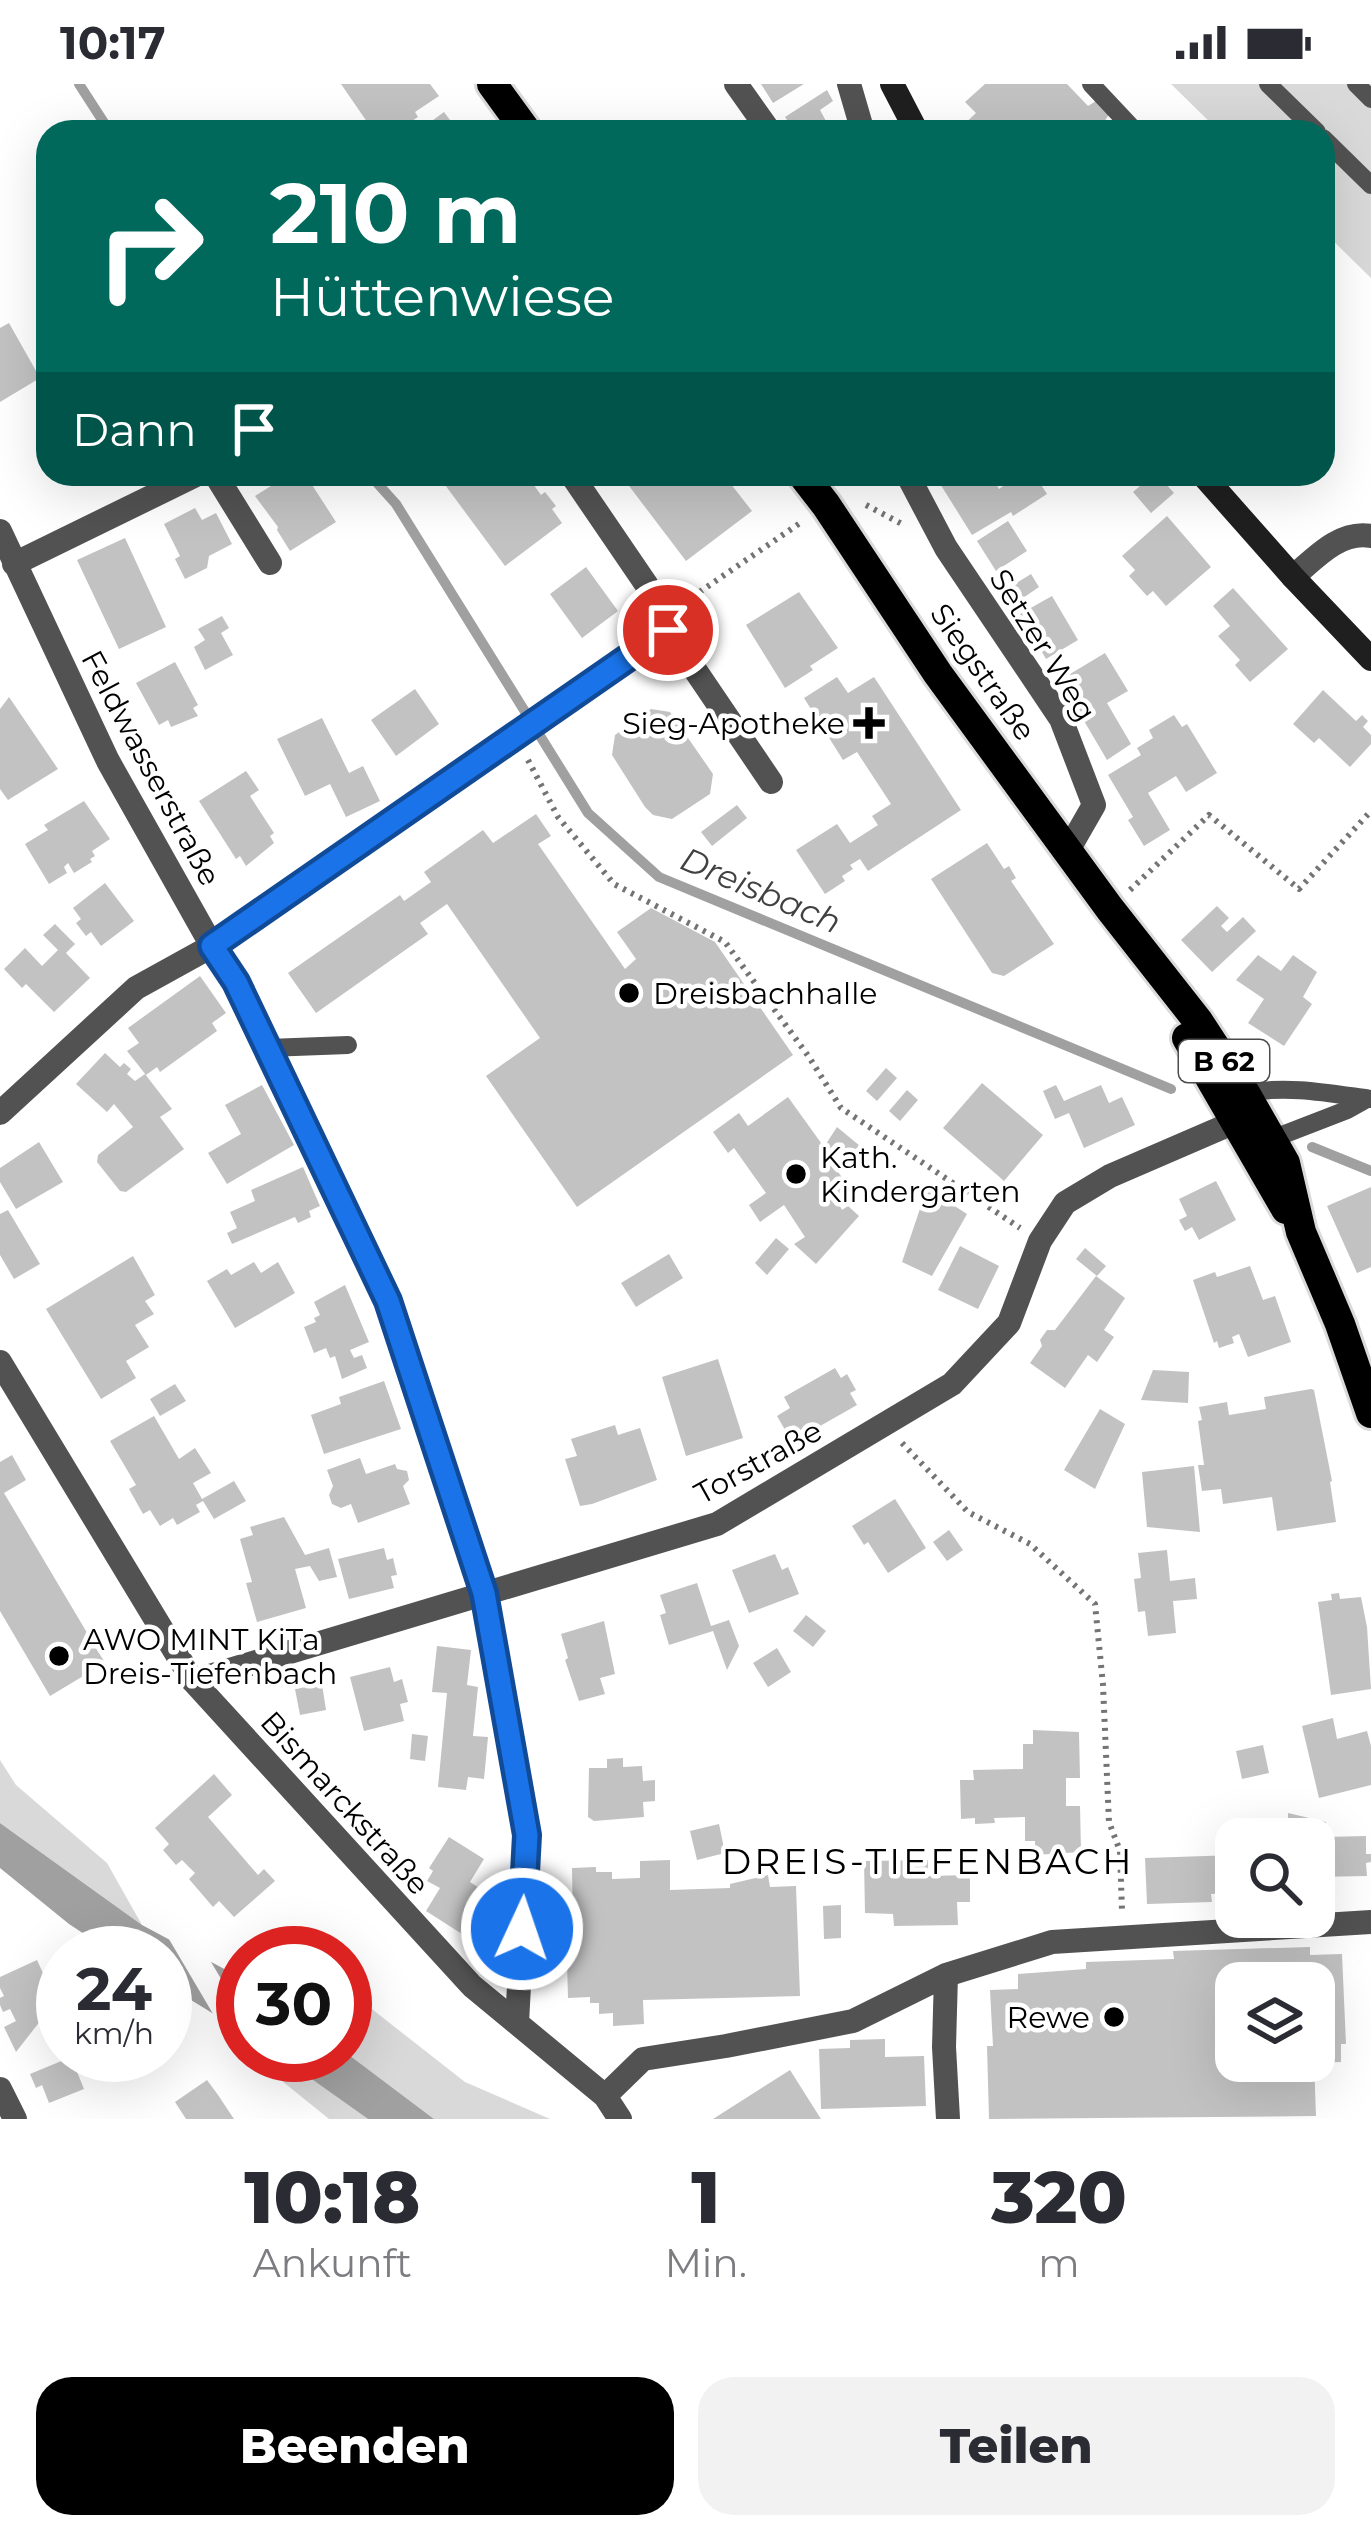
<!DOCTYPE html>
<html lang="de">
<head>
<meta charset="utf-8">
<style>
  body { margin:0; font-family:Montserrat,sans-serif; background:#f2f2f3; color:#2b2b33; height:100vh; display:flex; flex-direction:column; font-size:45px; white-space:nowrap }
  * { box-sizing:border-box; margin:0 }
  p { font-size:39px; color:#7c7c81 }
  .icon { flex:none; width:66px; height:66px; fill:none; stroke:currentColor; stroke-width:2; stroke-linecap:round; stroke-linejoin:round }
  .map { position:relative; height:2035px; overflow:hidden }
  .drawer { display:flex; flex-direction:column; background:#fff; flex:1 }
  .drawer>* { flex:none }
  .top-card { position:absolute; left:36px; top:36px; width:1299px; height:366px; border-radius:36px; box-shadow:0 12px 48px #0002; background:#00695c; color:#fff; overflow:hidden }
  .tools { position:absolute; left:1215px; top:1734px; display:grid; gap:24px }
  .tools a { display:grid; place-items:center; width:120px; height:120px; border-radius:24px; background:#fff; box-shadow:0 12px 48px #0002; font-size:60px }
  .speed { position:absolute; left:36px; top:1842px; display:flex; gap:24px; font-size:60px; font-weight:700; text-align:center }
  .speed>* { display:grid; place-content:center; width:156px; height:156px; border-radius:50%; background:#fff; box-shadow:0 12px 48px #0002; line-height:1 }
  .speed small { font-size:30px; font-weight:400 }
  .speed .limit { border:18px solid #d22; background:#fff; color:#111 }
  .pin { position:absolute; display:grid; place-items:center; width:102px; height:102px; color:#fff; margin:-51px; border:6px solid #fff; border-radius:50%; box-shadow:0 3px 12px #0007 }
  .me { position:absolute; width:132px; margin:-66px; rotate:3deg; stroke-linejoin:round; filter:drop-shadow(0 0 9px #0008) }
  .turn { display:flex; align-items:center; gap:42px; height:252px; padding:0 36px; font-size:54px }
  .turn .icon { width:156px; height:156px; stroke-width:2.5 }
  .turn b { display:block; font-size:84px; line-height:102px }
  .then { display:flex; align-items:center; height:114px; padding:0 36px; background:#0003; gap:24px; font-size:45px }
  .eta { display:flex; justify-content:space-evenly; align-items:center; height:204px; text-align:center }
  .eta b { font-size:72px; font-weight:800; line-height:84px }
  .button { display:flex; gap:24px; margin-top:auto; padding:24px 36px }
  .button a { flex:1; height:138px; border-radius:36px; background:#000; color:#fff; font-size:48px; font-weight:800; line-height:138px; text-align:center }
  .button a+a { background:#f2f2f3; color:#2b2b33 }
  .status { display:flex; justify-content:space-between; align-items:center; height:84px; padding:0 60px; background:#fff; direction:ltr }
  .status svg { height:33px; fill:currentColor }
  .map>svg:first-child { display:block }
  .green { fill:#d9d9d9 }
  .water { fill:#a0a0a0 }
  .pier { fill:#fff }
  .lines { fill:none; stroke-linecap:round; stroke-linejoin:round }
  .stream { stroke:#a0a0a0; stroke-width:10 }
  .building { fill:#c2c2c2 }
  .primary-casing { stroke:#dbdbdb; stroke-width:36 }
  .path { stroke:#747474; stroke-width:6; stroke-dasharray:3 6; stroke-linecap:butt }
  .lane { stroke:#525252; stroke-width:18 }
  .street { stroke:#525252; stroke-width:24 }
  .secondary { stroke:#1f1f1f; stroke-width:24 }
  .primary { stroke:#000; stroke-width:30 }
  .route-casing { stroke:#114b97; stroke-width:30 }
  .route { stroke:#1a73e8; stroke-width:21 }
  .poi-dot { fill:#000; stroke:#fff; stroke-width:4.5 }
  .labels { text-anchor:middle; dominant-baseline:central; stroke-width:9; stroke-linejoin:round; paint-order:stroke }
  .shield { fill:#fff; stroke:#4c4c4c; stroke-width:3 }
  .shield-label { font-size:27px; font-weight:bold; fill:#000 }
  .street-label { font-size:30px; fill:#000; stroke:#fff }
  .poi-label { font-size:30px; fill:#000; stroke:#fff; text-anchor:start }
  .water-label { font-size:33px; font-style:italic; fill:#414141; stroke:#fff }
  .quarter-label { font-size:36px; letter-spacing:3px; fill:#000; stroke:#fff }
</style>
</head>
<body>
<div class="status"><b>10:17</b><svg viewBox="0 0 49 12"><path d="M0 12V9h3v3zM5 12V6h3v6zM10 12V3h3v9zM15 12V0h3v12zM26 1h20v11H26zM47 4h2v5h-2z"/></svg></div>
<div class="map">
<svg width="1371" height="2035" viewBox="0 0 1371 2035">
  <rect width="100%" height="100%" fill="#fff"/>
  <!-- green -->
  <path class="green" d="M1171,0H1371V194L1323,147V48H1220Z
    M0,1676L16,1701L107,1779L142,1841L0,1739Z
    M345,1904L465,1998L550,2035H434L345,1968Z
    M267,1971L282,1973L368,2035H329L282,1997Z"/>
  <!-- water -->
  <path class="water" d="M0,1739L142,1841L243,1895V1948L165,1900V1869H113L69,1840L0,1784Z
    M345,1968L434,2035H368L278,1971H345Z"/>
  <!-- pier -->
  <path class="pier" d="M163,1845L204,1866L243,1932V1954L219,1940Z"/>
  <g class="lines">
    <!-- stream -->
    <path class="stream" d="M79,0L110,48
      M369,390L396,420L588,729L659,793L1171,1005
      M1312,1063L1371,1087"/>
  </g>
  <!-- building -->
  <path class="building" d="M341,0H430L439,12L415,28L418,33L395,48L389,45L374,48Z
    M761,0H804L773,19Z
    M985,0H1067L1088,22L1096,17L1110,29L1104,38L1114,48H962L959,45L976,29L965,18Z
    M827,6L833,17L820,26L832,48H795L785,33Z
    M444,28L459,48H417Z
    M9,239L40,294L0,318V244Z
    M290,390H305L336,438L290,467L277,446L278,443L255,412Z
    M437,390H526L541,411L545,408L556,422L552,425L562,439L505,482Z
    M620,390H723L752,427L686,477Z
    M934,390H990L999,405L1020,390H1034L1047,410L1013,432L1011,428L972,451Z
    M1154,390H1157L1174,409L1151,429L1133,408Z
    M195,424L202,436L216,429L232,460L209,472L207,484L185,495L175,475L180,472L164,440Z
    M1167,432L1211,483L1166,522L1153,507L1147,512L1129,492L1135,486L1122,472Z
    M1008,437L1027,467L996,487L977,457Z
    M125,454L166,543L119,565L77,476Z
    M586,483L618,527L582,554L550,510Z
    M1031,490L1039,503L1014,520L1005,506Z
    M1233,504L1288,565L1250,598L1235,581L1240,576L1218,552L1230,542L1213,522Z
    M799,508L838,564L810,582L813,586L785,604L746,541Z
    M1052,512L1078,556L1046,575L1020,530Z
    M222,532L229,544L221,549L233,571L205,586L194,563L205,556L198,545Z
    M1105,569L1128,607L1107,619L1131,660L1107,676L1060,596Z
    M175,578L198,621L193,624L198,632L171,643L168,636L159,641L136,599Z
    M837,593L848,609L874,593L961,726L868,787L860,775L850,781L853,785L842,792L845,797L825,810L796,766L837,740L850,759L878,741L872,732L891,720L857,668L843,676L804,614Z
    M415,605L439,640L396,672L371,636Z
    M1323,606L1356,637L1362,631L1368,637L1363,643L1371,651V660L1350,683L1319,654L1314,659L1293,640Z
    M9,613L58,685L8,716L0,705V625Z
    M651,625L670,628L713,690L710,710L672,735L653,731L645,723L612,671L615,651Z
    M1174,631L1182,643L1187,640L1217,689L1186,708L1176,692L1148,709L1170,746L1144,762L1128,736L1133,733L1108,691L1141,671L1137,664L1153,654L1149,646Z
    M322,634L349,689L363,682L380,717L346,733L330,700L305,712L277,655Z
    M246,687L259,706L250,712L274,749L270,752L274,759L246,782L240,772L236,775L199,717Z
    M84,717L110,755L92,767L95,772L90,775L92,778L74,789L68,779L64,783L67,789L49,800L25,760L48,746L44,741Z
    M737,721L747,734L712,762L701,748Z
    M536,730L551,752L538,760L625,885L636,875L617,848L651,824L715,858L793,971L577,1123L486,992L540,954L447,820L420,839L428,850L316,929L288,889L400,811L404,817L431,798L424,788L483,746L493,759Z
    M987,759L1004,785L1009,782L1016,794L1011,797L1054,860L1004,892L992,889L931,795Z
    M105,799L134,837L101,862L91,848L86,852L76,839L81,835L73,824Z
    M1217,822L1229,834L1221,842L1227,848L1243,833L1256,847L1212,888L1181,856Z
    M55,840L75,860L66,869L90,894L54,928L26,900L22,904L4,885L25,864L42,882L58,866L43,851Z
    M1258,871L1281,887L1293,871L1317,888L1303,913L1312,920L1284,962L1248,939L1264,915L1236,896Z
    M200,892L226,929L212,939L217,947L160,988L157,983L146,991L127,967L139,959L128,944Z
    M105,969L120,983L124,979L131,985L127,990L135,997L145,990L172,1025L160,1033L184,1065L126,1108L120,1107L97,1078L98,1071L133,1043L114,1020L107,1028L76,1000Z
    M886,984L897,994L877,1017L866,1007Z
    M982,999L1043,1051L1004,1097L943,1044Z
    M262,1001L294,1061L227,1100L208,1069L241,1050L225,1021Z
    M1056,1001L1064,1017L1101,1001L1109,1019L1122,1013L1135,1041L1084,1064L1069,1029L1055,1035L1043,1007Z
    M907,1006L918,1016L900,1037L889,1027Z
    M788,1013L824,1063L837,1043L860,1062L848,1077L837,1068L829,1075L853,1109L839,1120L842,1126L848,1122L859,1132L816,1180L794,1160L805,1153L784,1121L760,1138L749,1121L766,1109L734,1064L728,1069L713,1048L739,1029L748,1042Z
    M39,1058L63,1098L16,1125L0,1098V1084Z
    M303,1083L320,1122L309,1127L311,1133L298,1139L295,1133L232,1160L227,1149L237,1144L230,1128L255,1117L251,1106Z
    M1216,1097L1236,1136L1199,1156L1192,1143L1185,1147L1179,1136L1187,1132L1179,1115Z
    M1371,1103V1183L1357,1189L1327,1122Z
    M927,1104L967,1130L932,1192L902,1178Z
    M8,1126L40,1180L14,1195L0,1171V1130Z
    M776,1154L789,1165L767,1191L755,1179Z
    M960,1162L999,1182L978,1225L938,1206Z
    M1085,1164L1106,1182L1097,1192L1076,1175Z
    M669,1170L683,1194L636,1223L621,1199Z
    M133,1172L155,1211L145,1217L154,1230L135,1241L149,1263L126,1277L136,1294L101,1315L46,1225Z
    M254,1178L261,1189L278,1178L295,1209L235,1244L207,1197L227,1185L231,1191Z
    M1250,1182L1263,1216L1275,1212L1291,1258L1248,1273L1239,1250L1232,1253L1234,1259L1219,1264L1217,1257L1214,1259L1193,1196L1215,1188L1217,1193Z
    M1096,1192L1125,1214L1104,1246L1114,1253L1097,1278L1088,1271L1065,1304L1030,1279L1042,1262L1040,1256L1047,1246H1055Z
    M345,1201L369,1258L350,1266L354,1274L362,1271L367,1284L342,1295L335,1272L330,1274L326,1264L314,1269L304,1243L316,1238L314,1234L320,1231L314,1218Z
    M718,1275L743,1354L686,1372L662,1293Z
    M835,1284L841,1294L847,1290L856,1306L850,1309L857,1321L792,1358L777,1332L790,1324L784,1313Z
    M1153,1286L1189,1288L1188,1319L1141,1316Z
    M384,1297L401,1345L324,1370L311,1331L341,1320L339,1313Z
    M175,1300L186,1317L160,1332L150,1315Z
    M1311,1305L1314,1306L1332,1397L1330,1398L1336,1438L1277,1447L1272,1413L1223,1420L1221,1405L1202,1407L1198,1381H1204L1198,1337L1202,1336L1199,1323L1227,1318L1229,1331L1266,1325L1264,1313Z
    M1100,1325L1125,1340L1095,1405L1064,1386Z
    M154,1332L179,1375L195,1364L211,1389L193,1399L202,1415L234,1397L246,1417L214,1435L203,1417L196,1421L200,1428L177,1441L173,1434L160,1442L150,1426L143,1430L129,1405L136,1401L110,1357Z
    M615,1341L618,1351L640,1344L657,1396L592,1420L580,1422L565,1375L577,1372L571,1355Z
    M12,1371L26,1396L4,1409L105,1579L50,1612L0,1527V1378Z
    M360,1374L366,1390L395,1380L397,1385L407,1387L409,1396L403,1402L410,1420L358,1439L351,1420L341,1424L332,1420L329,1411L333,1402L327,1386Z
    M1194,1382L1200,1448L1147,1443L1142,1388Z
    M895,1415L926,1464L888,1489L868,1458L864,1461L852,1442Z
    M284,1433L305,1471L329,1464L337,1493L319,1497L310,1482L295,1485L306,1524L257,1538L246,1499L252,1498L240,1455L253,1451L250,1443Z
    M949,1446L963,1466L947,1477L933,1458Z
    M384,1464L387,1476L393,1474L397,1491L391,1492L394,1504L349,1515L338,1475Z
    M1167,1466L1170,1497L1195,1494L1197,1515L1173,1517L1176,1549L1148,1552L1145,1527L1138,1528L1134,1495L1141,1494L1138,1469Z
    M775,1470L782,1486L788,1483L799,1510L749,1529L732,1486Z
    M697,1499L711,1542L729,1536L739,1562L727,1586L713,1547L669,1561L660,1531L666,1529L660,1511Z
    M1339,1509L1340,1515L1361,1513L1367,1543L1371,1605L1331,1611L1318,1518L1332,1516L1331,1510Z
    M806,1531L826,1547L813,1563L793,1547Z
    M604,1537L615,1590L600,1594L605,1610L579,1617L565,1576L568,1574L561,1550Z
    M437,1562L471,1566L467,1601L478,1603L473,1652L488,1653L484,1695L468,1693L466,1706L438,1703L447,1609L432,1608Z
    M777,1564L791,1588L768,1603L753,1579Z
    M390,1583L394,1598L402,1595L408,1618L400,1620L404,1637L364,1647L350,1593Z
    M322,1600L326,1626L300,1631L295,1605Z
    M1333,1634L1337,1655L1367,1647L1371,1662V1701L1319,1714L1302,1642Z
    M1033,1646L1079,1648L1080,1694H1066V1722H1080L1081,1768L1035,1771V1757H1025V1733L994,1734L995,1739L975,1740V1734L961,1735L960,1696H974L973,1686L1023,1685V1660H1033Z
    M412,1650L428,1652L425,1677L410,1675Z
    M1263,1661L1269,1689L1242,1695L1236,1667Z
    M623,1674V1683L642,1682L643,1697L655,1696V1717L643,1718L644,1733L594,1737L588,1733L589,1684H607V1675Z
    M214,1690L232,1711L208,1733L258,1791L264,1785L275,1797L234,1833L219,1817L213,1823L189,1795L195,1789L182,1776L176,1781L163,1766L169,1760L155,1744Z
    M1288,1729L1326,1738V1753L1366,1752V1770H1371V1778L1366,1779L1367,1792L1314,1793V1755H1288Z
    M719,1740L725,1769L697,1776L690,1747Z
    M449,1753L484,1775L470,1798L489,1810L484,1819L490,1823L479,1841L471,1836L462,1850L426,1827L440,1804L427,1797L433,1787L429,1784Z
    M1236,1771V1809L1211,1810L1212,1818L1147,1820L1145,1774Z
    M670,1776V1806L730,1804V1800L768,1791L770,1803L796,1802L800,1912L643,1916L644,1940L613,1942V1929L599,1930V1919H590V1913L568,1914L566,1842H573L572,1784L596,1783V1788H612V1795L640,1794V1777Z
    M928,1776V1792L970,1791V1818H957L958,1841L894,1842L893,1830L865,1829L864,1777Z
    M841,1821V1854L824,1855L823,1822Z
    M1310,1863V1871L1342,1870L1346,1960H1341V1978L1314,1979V1899H1236V1977H1314L1316,2032L989,2035L987,1962H993L990,1906L1018,1905V1890L1086,1885V1878L1174,1875L1173,1867Z
    M37,1876L58,1922L39,1931L41,1936L16,1968L4,1943L16,1937L10,1925L3,1928L0,1921V1914L4,1912L0,1904V1893Z
    M885,1955V1973L924,1972L926,2022L821,2025L819,1965L850,1964V1956Z
    M71,1973L84,2005L49,2019L42,2001L36,2004L30,1990Z
    M790,1986L821,2035H713Z
    M207,1996L218,2011L234,2035H186L175,2018Z"/>
  <g class="lines">
    <defs>
      <path id="primary" d="M492,0L527,48
        M802,390L826,421L938,590L1110,825L1198,937L1245,1009L1285,1079L1301,1148L1340,1240L1371,1329
        M1187,954L1286,1125"/>
    </defs>
    <!-- primary casing -->
    <use href="#primary" class="primary-casing"/>
    <!-- path -->
    <path class="path" d="M866,421L902,440
      M685,518L803,437
      M528,676L558,733L614,800L725,858L809,973L841,1024L1020,1144
      M1130,806L1209,731L1299,805L1371,727
      M902,1359L968,1428L1030,1460L1095,1520L1103,1601L1109,1738L1120,1767L1122,1827"/>
    <!-- lane -->
    <path class="lane" d="M1091,0L1136,48
      M1268,0L1317,48
      M1356,0L1371,15
      M1323,54L1371,101
      M268,964L348,961
      M1245,1009C1289,1001 1328,1009 1371,1015
      M1272,1055L1347,1026L1367,1015"/>
    <!-- street -->
    <path class="street" d="M736,0L770,48
      M849,0L863,48
      M215,390L270,479
      M571,390L646,500L668,546L771,698
      M907,390L946,464L1061,635L1094,721L1067,768
      M0,447L108,677L212,862L236,898L388,1217L484,1509L527,1751L517,1939
      M14,480L198,390
      M1293,493C1315,474 1340,446 1371,452
      M0,1029L136,904L212,862L668,546
      M0,1278L193,1597L472,1902L605,2012L620,2035
      M193,1597L717,1440L952,1300L1009,1239L1040,1157L1065,1119L1110,1092L1235,1038
      M946,1891L944,1963L948,2035
      M0,2005L15,2035
      M605,2012L643,1975L726,1962L853,1937L946,1891L1052,1858L1371,1838"/>
    <!-- secondary -->
    <path class="secondary" d="M892,0L917,48
      M1202,390L1293,493L1371,575"/>
    <!-- primary -->
    <use href="#primary" class="primary"/>
  </g>
  <g class="lines">
    <defs>
      <path id="route" d="M522,1845L527,1751L484,1509L388,1217L236,898L212,862L668,546"/>
    </defs>
    <!-- route casing -->
    <use href="#route" class="route-casing"/>
    <!-- route -->
    <use href="#route" class="route"/>
  </g>
  <!-- markers -->
  <g class="poi-dot">
    <path d="M863 621h12v12h12v12h-12v12h-12v-12h-12v-12h12z"/>
    <circle cx="629" cy="909" r="12"/>
    <circle cx="796" cy="1090" r="12"/>
    <circle cx="59" cy="1572" r="12"/>
    <circle cx="1114" cy="1933" r="12"/>
  </g>
  <g class="labels">
    <!-- shield labels -->
    <rect class="shield" x="1179" y="956" width="90" height="42" rx="9"/>
    <g class="shield-label">
      <text x="1224" y="977">B 62</text>
    </g>
    <!-- street labels -->
    <g class="street-label">
      <text transform="translate(1043 561) rotate(58)">Setzer Weg</text>
      <text transform="translate(983 588) rotate(55)">Siegstraße</text>
      <text transform="translate(151 684) rotate(62)">Feldwasserstraße</text>
      <text transform="translate(758 1378) rotate(-29)">Torstraße</text>
      <text transform="translate(345 1719) rotate(48)">Bismarckstraße</text>
    </g>
    <!-- poi labels -->
    <g class="poi-label">
      <text x="845" y="639" text-anchor="end">Sieg-Apotheke</text>
      <text x="653" y="909">Dreisbachhalle</text>
      <text x="820" y="1073">Kath.<tspan x="820" dy="34">Kindergarten</tspan></text>
      <text x="83" y="1555">AWO MINT KiTa<tspan x="83" dy="34">Dreis-Tiefenbach</tspan></text>
      <text x="1090" y="1933" text-anchor="end">Rewe</text>
    </g>
    <!-- water labels -->
    <g class="water-label">
      <text transform="translate(761 806) rotate(23)">Dreisbach</text>
    </g>
    <!-- quarter labels -->
    <g class="quarter-label">
      <text x="928" y="1777">DREIS-TIEFENBACH</text>
    </g>
  </g>
</svg>
<div class="tools">
<a><svg class="icon" aria-label="search" viewBox="0 0 24 24"><circle cx="10" cy="10" r="6"/><path d="M15 15l6 6"/></svg></a>
<a><svg class="icon" aria-label="layers" viewBox="0 0 24 24"><path d="M12 4l9 5-9 5-9-5zM3 14l9 5 9-5"/></svg></a>
</div>
<div class="speed"><div>24<small>km/h</small></div><div class="limit">30</div></div>
<div class="pin" style="left:668px;top:546px;background:#d93025"><svg class="icon" aria-label="arrive" viewBox="0 0 24 24"><path d="M6 21V4h12l-3 4 3 4H6"/></svg></div>
<svg class="me" style="left:522px;top:1845px" viewBox="-20 -20 40 40"><circle r="17" fill="#1a73e8" stroke="#fff" stroke-width="3"/><path d="M0-11L8 9 0 5-8 9z" fill="#fff"/></svg>
<div class="top-card">
<div class="turn"><svg class="icon" aria-label="right" viewBox="0 0 24 24"><path d="M7 20v-9h11M14 6l5 5-5 5"/></svg><div><b>210 m</b>Hüttenwiese</div></div>
<div class="then">Dann<svg class="icon" aria-label="arrive" viewBox="0 0 24 24"><path d="M6 21V4h12l-3 4 3 4H6"/></svg></div>
</div>
</div>
<section class="drawer">
<div class="eta">
<div><b>10:18</b><p>Ankunft</p></div>
<div><b>1</b><p>Min.</p></div>
<div><b>320</b><p>m</p></div>
</div>
<div class="button"><a>Beenden</a><a>Teilen</a></div>
</section>
</body>
</html>
